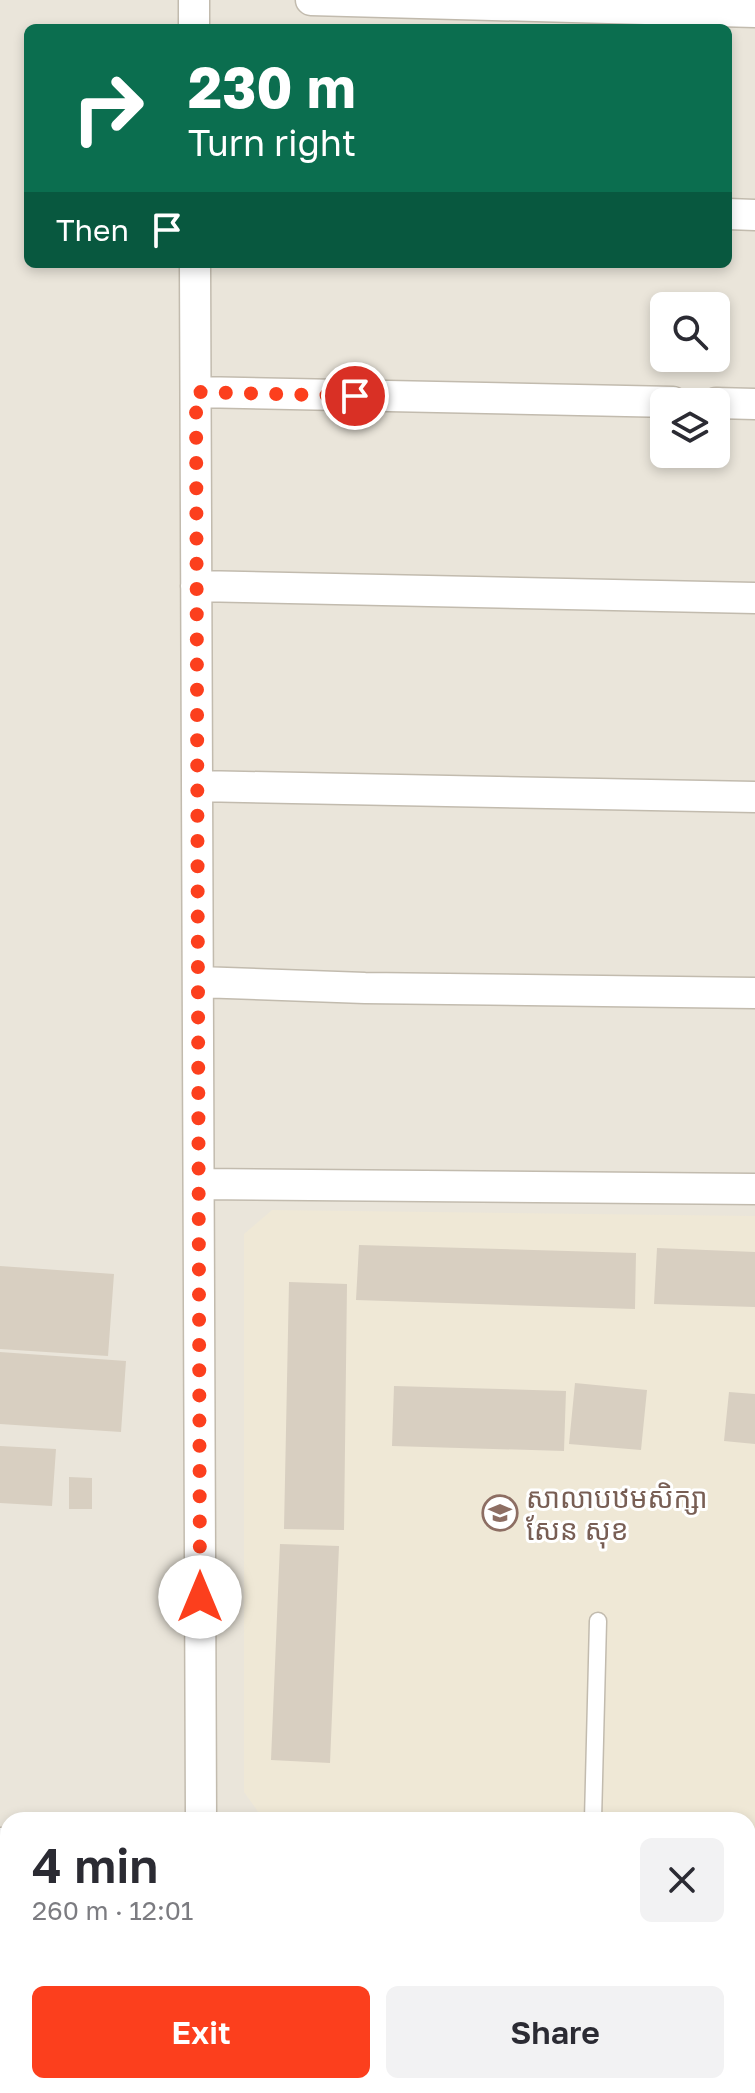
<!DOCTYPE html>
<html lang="en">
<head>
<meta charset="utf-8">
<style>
  body { margin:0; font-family:"Golos Text","Noto Sans Khmer",sans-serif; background:#f2f2f3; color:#2b2b33; height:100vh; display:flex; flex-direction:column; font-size:30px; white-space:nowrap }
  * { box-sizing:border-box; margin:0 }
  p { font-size:26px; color:#7c7c81 }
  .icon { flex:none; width:44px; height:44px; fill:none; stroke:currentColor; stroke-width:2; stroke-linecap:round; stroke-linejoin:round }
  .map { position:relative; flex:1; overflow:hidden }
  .sheet { position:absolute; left:0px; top:1812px; width:756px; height:282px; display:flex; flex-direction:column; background:#fff; border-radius:24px 24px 0 0; box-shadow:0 4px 12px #0003 }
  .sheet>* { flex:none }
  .top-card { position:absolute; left:24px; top:24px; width:708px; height:244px; border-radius:12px; box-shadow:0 4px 12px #0003; background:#0b6e4f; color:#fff; overflow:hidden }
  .tools { position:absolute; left:650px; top:292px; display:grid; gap:16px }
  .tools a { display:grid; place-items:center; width:80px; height:80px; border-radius:12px; background:#fff; box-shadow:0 4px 12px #0003; font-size:40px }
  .pin { position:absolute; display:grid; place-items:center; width:68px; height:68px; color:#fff; margin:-34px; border:4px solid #fff; border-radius:50%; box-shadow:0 2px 8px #0007 }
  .me { position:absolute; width:88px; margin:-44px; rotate:0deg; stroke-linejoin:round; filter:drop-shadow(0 0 6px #0008) }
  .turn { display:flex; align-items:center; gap:28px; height:168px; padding:0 32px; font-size:36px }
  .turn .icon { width:104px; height:104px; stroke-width:2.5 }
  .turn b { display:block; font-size:56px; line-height:68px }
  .then { display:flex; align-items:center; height:76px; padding:0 32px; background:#0003; gap:16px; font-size:30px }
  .round { display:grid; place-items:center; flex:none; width:84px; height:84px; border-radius:12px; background:#f2f2f3 }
  .overview { display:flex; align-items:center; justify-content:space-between; height:136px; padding:0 32px }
  h1 { font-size:48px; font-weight:600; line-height:60px }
  .button { display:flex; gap:16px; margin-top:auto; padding:16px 32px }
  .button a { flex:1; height:92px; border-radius:12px; background:#fc3f1d; color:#fff; font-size:32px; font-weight:600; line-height:92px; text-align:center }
  .button a+a { background:#f2f2f3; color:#2b2b33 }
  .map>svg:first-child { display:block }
  .residential { fill:#eae5da; fill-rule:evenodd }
  .education { fill:#efe8d6 }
  .building { fill:#d8cfc1 }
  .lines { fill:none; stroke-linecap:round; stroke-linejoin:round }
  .lane-casing { stroke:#c2bbae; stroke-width:19 }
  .street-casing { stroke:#c2bbae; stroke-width:33 }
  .lane { stroke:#fff; stroke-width:16 }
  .street { stroke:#fff; stroke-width:30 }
  .route { stroke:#fc3f1d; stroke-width:14; stroke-dasharray:0 25.2 }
  .labels { text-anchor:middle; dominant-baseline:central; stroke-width:6; stroke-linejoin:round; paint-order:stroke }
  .education-label { font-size:28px; fill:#785e54; stroke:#fff; text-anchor:start }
</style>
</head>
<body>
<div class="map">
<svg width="755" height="2093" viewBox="0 0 755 2093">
  <rect width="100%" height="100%" fill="#f6f3ec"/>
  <!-- residential -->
  <path class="residential" d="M0,0H755V2093H0ZM28,28H728V264H28ZM664,306H716V358H664ZM664,402H716V454H664ZM8,1820H748V2086H8Z"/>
  <!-- education -->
  <path class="education" d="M272,1210L755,1216V1857L748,1856V1820H264L244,1792V1234Z"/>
  <!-- building -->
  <path class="building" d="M359,1245L636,1253L635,1309L356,1300Z
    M657,1248L755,1252V1307L654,1304Z
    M0,1266L114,1274L108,1356L0,1349Z
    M289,1282L347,1284L344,1530L284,1529Z
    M0,1352L126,1361L121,1432L0,1424Z
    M575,1383L647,1390L641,1450L569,1444Z
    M394,1386L566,1391L564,1451L392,1446Z
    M729,1392L755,1394V1444L724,1441Z
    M0,1446L56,1449L52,1506L0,1503Z
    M69,1477L92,1478V1509H69Z
    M280,1544L339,1546L330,1763L271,1760Z"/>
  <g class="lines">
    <defs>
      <path id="lane" d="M593,1820L598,1621"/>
      <path id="street" d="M194,0V28
        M311,0L755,12
        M728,214L755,215
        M195,264L201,1820
        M196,392L673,402
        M716,403L755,404
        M196,586L755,598
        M197,786L755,797
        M198,982L365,988L755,993
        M199,1184L755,1189
        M0,1843H8
        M748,1894L755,1895
        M0,2073L8,2074
        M748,2074H755
        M203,2086V2093"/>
    </defs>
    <!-- lane casing -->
    <use href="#lane" class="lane-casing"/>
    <!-- street casing -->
    <use href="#street" class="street-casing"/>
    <!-- lane -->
    <use href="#lane" class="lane"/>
    <!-- street -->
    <use href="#street" class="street"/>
  </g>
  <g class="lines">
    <!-- route -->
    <path class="route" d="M200,1597L196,392L355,396"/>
  </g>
  <!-- icons -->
  <defs>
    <symbol id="school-ring" viewBox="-11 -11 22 22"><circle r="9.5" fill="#fff" stroke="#8d6e63" stroke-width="1.5"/><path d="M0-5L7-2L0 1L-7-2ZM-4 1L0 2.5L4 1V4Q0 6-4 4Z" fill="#8d6e63"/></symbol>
  </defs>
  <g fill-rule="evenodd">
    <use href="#school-ring" x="480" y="1493" width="40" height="40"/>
  </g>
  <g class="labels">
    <!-- education labels -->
    <g class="education-label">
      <text x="526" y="1497">សាលាបឋមសិក្សា<tspan x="526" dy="32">សែន សុខ</tspan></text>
    </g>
  </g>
</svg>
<div class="tools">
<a><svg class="icon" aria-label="search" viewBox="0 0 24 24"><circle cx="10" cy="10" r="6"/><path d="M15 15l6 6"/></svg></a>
<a><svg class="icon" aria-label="layers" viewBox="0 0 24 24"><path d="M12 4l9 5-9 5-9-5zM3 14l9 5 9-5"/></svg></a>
</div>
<div class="pin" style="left:355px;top:396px;background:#d93025"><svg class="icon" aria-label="arrive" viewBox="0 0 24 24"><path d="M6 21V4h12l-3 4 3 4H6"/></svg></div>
<svg class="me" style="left:200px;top:1597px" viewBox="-20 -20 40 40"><circle r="19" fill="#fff"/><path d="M0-13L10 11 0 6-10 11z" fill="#fc3f1d"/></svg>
<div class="top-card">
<div class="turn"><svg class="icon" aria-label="right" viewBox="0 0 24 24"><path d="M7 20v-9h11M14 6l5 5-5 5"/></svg><div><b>230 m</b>Turn right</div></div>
<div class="then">Then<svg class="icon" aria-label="arrive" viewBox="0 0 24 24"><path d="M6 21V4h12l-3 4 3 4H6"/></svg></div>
</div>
<section class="sheet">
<div class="overview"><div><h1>4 min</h1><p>260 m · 12:01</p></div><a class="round"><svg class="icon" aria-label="close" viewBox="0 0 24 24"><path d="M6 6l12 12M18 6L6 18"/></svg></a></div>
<div class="button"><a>Exit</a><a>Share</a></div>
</section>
</div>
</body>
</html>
